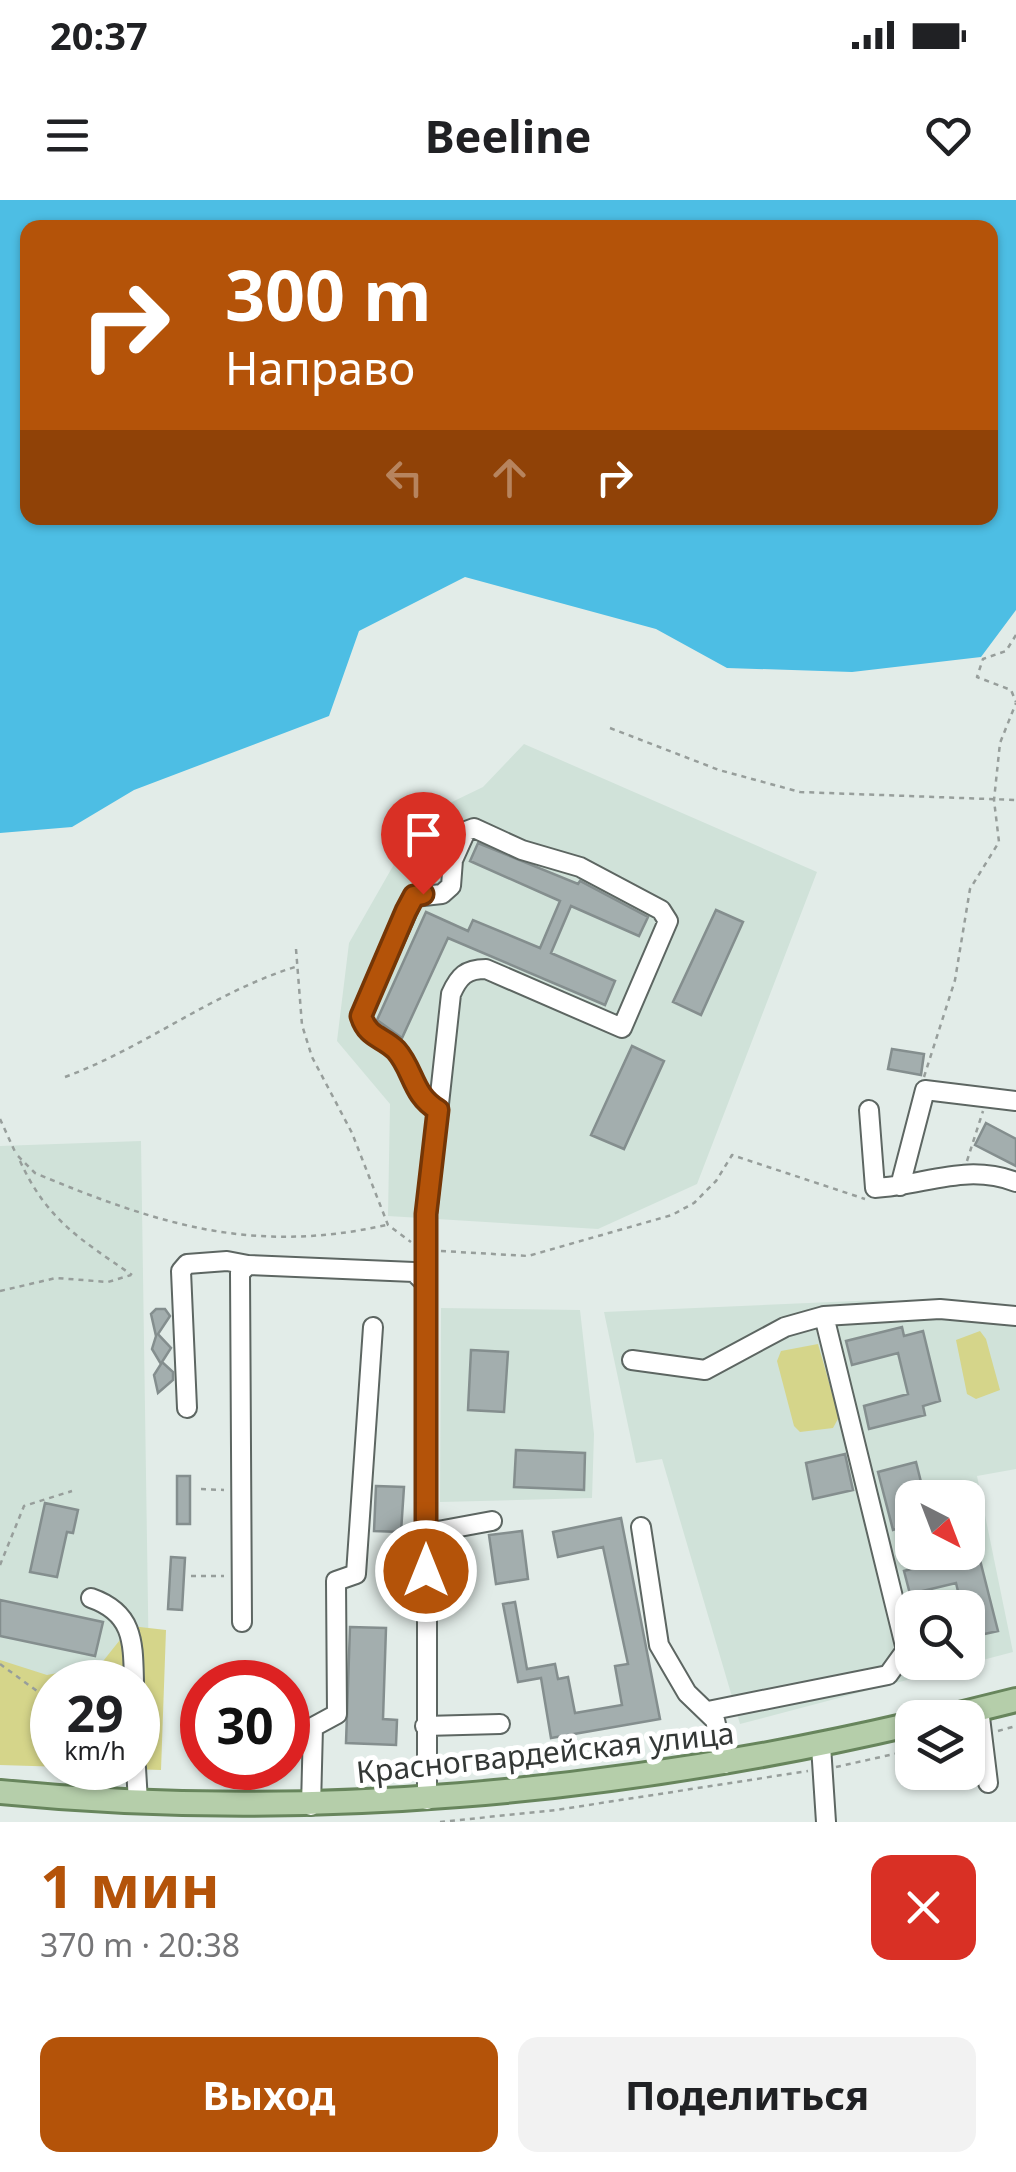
<!DOCTYPE html>
<html lang="ru">
<head>
<meta charset="utf-8">
<style>
  body { margin:0; font-family:"Noto Sans",sans-serif; background:#f2f2f2; color:#202124; height:100vh; display:flex; flex-direction:column; font-size:38px; white-space:nowrap }
  * { box-sizing:border-box; margin:0 }
  p { font-size:32px; color:#757577 }
  .icon { flex:none; width:55px; height:55px; fill:none; stroke:currentColor; stroke-width:2; stroke-linecap:round; stroke-linejoin:round }
  .map { position:relative; height:1622px; overflow:hidden }
  .side { display:flex; flex-direction:column; background:#fff; flex:1 }
  .side>* { flex:none }
  .hud { position:absolute; left:20px; top:20px; width:978px; height:305px; border-radius:20px; box-shadow:0 2px 8px #0004; background:#b45309; color:#fff; overflow:hidden }
  .needle { width:65px; rotate:138deg }
  .controls { position:absolute; left:895px; top:1280px; display:grid; gap:20px }
  .controls a { display:grid; place-items:center; width:90px; height:90px; border-radius:20px; background:#fff; box-shadow:0 2px 8px #0004; font-size:50px }
  .speed { position:absolute; left:30px; top:1460px; display:flex; gap:20px; font-size:50px; font-weight:700; text-align:center }
  .speed>* { display:grid; place-content:center; width:130px; height:130px; border-radius:50%; background:#fff; box-shadow:0 2px 8px #0004; line-height:1 }
  .speed small { font-size:25px; font-weight:400 }
  .speed .limit { border:15px solid #d22; background:#fff; color:#111 }
  .pin { position:absolute; display:grid; place-items:center; width:85px; height:85px; color:#fff; margin:-102px -42px; border-radius:50% 50% 50% 0; rotate:-45deg; box-shadow:0 0 10px #0007 }
  .pin .icon { rotate:45deg }
  .me { position:absolute; width:110px; margin:-55px; rotate:0deg; stroke-linejoin:round; filter:drop-shadow(0 0 8px #0008) }
  .turn { display:flex; align-items:center; gap:35px; height:210px; padding:0 40px; font-size:45px }
  .turn .icon { width:130px; height:130px; stroke-width:2.5 }
  .turn b { display:block; font-size:70px; line-height:85px }
  .lanes { display:flex; align-items:center; height:95px; padding:0 40px; background:#0003; justify-content:center; gap:50px; direction:ltr }
  .lanes .off { opacity:.35 }
  .round { display:grid; place-items:center; flex:none; width:105px; height:105px; border-radius:20px; background:#f2f2f2 }
  .headline { display:flex; align-items:center; justify-content:space-between; height:170px; padding:0 40px }
  h1 { font-size:60px; font-weight:700; line-height:75px; color:#b45309 }
  .cta { display:flex; gap:20px; margin-top:auto; padding:20px 40px }
  .cta a { flex:1; height:115px; border-radius:20px; background:#b45309; color:#fff; font-size:40px; font-weight:700; line-height:115px; text-align:center }
  .cta a+a { background:#f2f2f2; color:#202124 }
  .status { display:flex; justify-content:space-between; align-items:center; height:70px; padding:0 50px; background:#fff; direction:ltr }
  .status svg { height:28px; fill:currentColor }
  header { display:flex; justify-content:space-between; align-items:center; height:130px; padding:0 40px; background:#fff; font-size:45px; font-weight:700 }
  .map>svg:first-child { display:block }
  .built { fill:#d0e2d9; fill-rule:evenodd }
  .green { fill:#d5d58a; fill-rule:evenodd }
  .water { fill:#4dbee4; fill-rule:evenodd }
  .building { fill:#a3aeae; stroke:#848e8e; stroke-width:2.5 }
  .lines { fill:none; stroke-linecap:round; stroke-linejoin:round }
  .minor-casing { stroke:#5d6662; stroke-width:22 }
  .major-casing { stroke:#67855c; stroke-width:28 }
  .path { stroke:#979e9b; stroke-width:2.5; stroke-dasharray:5 5; stroke-linecap:butt }
  .minor { stroke:#fff; stroke-width:18 }
  .major { stroke:#b5ceaa; stroke-width:22 }
  .route-casing { stroke:#753606; stroke-width:25 }
  .route { stroke:#b45309; stroke-width:18 }
  .labels { text-anchor:middle; dominant-baseline:central; stroke-width:10; stroke-linejoin:round; paint-order:stroke }
  .street-label { font-size:30px; fill:#343836; stroke:#fff }
</style>
</head>
<body>
<div class="status"><b>20:37</b><svg viewBox="0 0 49 12"><path d="M0 12V9h3v3zM5 12V6h3v6zM10 12V3h3v9zM15 12V0h3v12zM26 1h20v11H26zM47 4h2v5h-2z"/></svg></div>
<header><svg class="icon" aria-label="menu" viewBox="0 0 24 24"><path d="M4 6h16M4 12h16M4 18h16"/></svg>Beeline<svg class="icon" aria-label="heart" viewBox="0 0 24 24"><path d="M12 20l-8-8c-3-5 5-10 8-4 3-6 11-1 8 4z"/></svg></header>
<div class="map">
<svg width="1016" height="1622" viewBox="0 0 1016 1622">
  <rect width="100%" height="100%" fill="#e2ece8"/>
  <!-- built -->
  <path class="built" d="M524,544L817,672L697,984L598,1029L388,1016L390,904L337,841L349,743L421,617L483,587Z
    M141,941L150,1541L138,1482H52L0,1542V946Z
    M878,1100L1016,1108V1269L977,1276L1013,1452L740,1524L662,1259L636,1263L604,1112ZM912,1298H968V1352H912ZM912,1408H968V1462H912Z
    M441,1108L580,1110L594,1234L592,1298L440,1302Z"/>
  <!-- green -->
  <path class="green" d="M980,1131L986,1139L1000,1190L976,1199L967,1194L956,1140Z
    M818,1144L839,1217L833,1228L800,1232L794,1226L777,1161L781,1151Z
    M131,1426L166,1430L161,1570L0,1565V1460L47,1475L100,1465ZM52,1482H138V1568H52Z"/>
  <!-- water -->
  <path class="water" d="M0,0H1016V410L981,457L852,472L727,468L656,429L465,377L359,431L329,516L134,590L72,627L0,633ZM28,28H990V318H28Z"/>
  <!-- building -->
  <path class="building" d="M478,643L578,684L580,681L648,717L639,736L571,706L551,753L615,781L605,805L448,738L402,838L377,820L426,712L468,731L473,720L540,748L560,701L470,661Z
    M716,710L743,722L701,815L673,802Z
    M632,846L664,861L624,949L591,935Z
    M892,849L924,854L921,875L888,869Z
    M986,923L1016,939V966L975,945Z
    M156,1109H165L170,1116L158,1134L171,1148L162,1162L173,1172V1180L158,1193L154,1175L161,1164L152,1149L156,1136L151,1114Z
    M902,1127L904,1136L923,1131L940,1201L923,1206L925,1215L869,1229L864,1206L908,1194L898,1153L852,1165L846,1141Z
    M471,1150L508,1152L504,1212L468,1210Z
    M516,1250L585,1253L584,1290L514,1287Z
    M845,1254L853,1290L813,1299L806,1263Z
    M916,1262L925,1298H912V1324L893,1330L878,1272Z
    M177,1276H190V1324H177Z
    M376,1286L404,1287L401,1332L374,1331Z
    M45,1303L78,1310L73,1333L67,1332L57,1377L30,1372Z
    M621,1318L660,1519L551,1538L541,1478L518,1482L503,1404L515,1402L527,1469L555,1464L558,1479L568,1477L575,1513L622,1505L615,1466L628,1464L603,1347L558,1357L553,1332Z
    M522,1331L528,1379L496,1384L489,1335Z
    M960,1356L962,1365L980,1360L998,1431L980,1435L983,1445L968,1449V1408H962L956,1383L910,1394L904,1371Z
    M171,1357L185,1358L182,1410L168,1409Z
    M0,1400L103,1422L95,1456L0,1436Z
    M350,1427L386,1428L383,1519L397,1520L396,1545L346,1543Z"/>
  <g class="lines">
    <defs>
      <path id="minor" d="M869,910L875,988C926,985 966,963 1016,982
        M900,986L925,890L1016,901
        M632,1160L705,1170L785,1127L824,1116
        M187,1208L181,1071L187,1064L227,1061L248,1065
        M641,1327L659,1445L687,1493L715,1520L725,1564
        M427,1333L492,1321
        M91,1398C134,1413 133,1442 134,1482
        M242,1422L240,1073L248,1065L414,1072L427,1085
        M979,1509L988,1583
        M708,1511L888,1475L906,1450L824,1116L940,1109L1016,1116
        M425,1526L500,1524
        M821,1546L826,1622
        M136,1568L138,1602
        M427,1600V1014L451,794C459,776 466,769 486,769L622,828L668,721L661,710L580,667L522,650L474,628L466,631L453,660L451,686L442,694L414,697L361,816C368,838 382,836 396,850C414,870 412,895 438,910
        M311,1606L313,1527L337,1514L336,1381L356,1374L373,1127"/>
      <path id="major" d="M943,1518L1016,1500
        M0,1592C304,1622 615,1593 912,1524"/>
    </defs>
    <!-- minor casing -->
    <use href="#minor" class="minor-casing"/>
    <!-- major casing -->
    <use href="#major" class="major-casing"/>
    <!-- path -->
    <path class="path" d="M1016,435L1006,451L983,459L977,477L1011,490L1016,502
      M610,528L719,570L800,592L1016,600
      M296,749L302,825L312,857L352,933L388,1025L411,1042
      M65,877C144,848 214,792 295,767
      M924,877L955,780L970,689L999,642L994,600L1000,543L1016,503
      M0,919L16,954
      M18,956L35,973C157,1024 253,1055 386,1025
      M20,961C47,1020 80,1039 132,1075
      M967,961L983,911
      M441,1051L528,1056L672,1015L694,1003L716,981L732,955L865,999
      M0,1091L56,1078L108,1082L131,1075
      M201,1289L224,1290
      M0,1365L24,1306L72,1291
      M191,1376H224
      M0,1464L52,1502
      M998,1531L1016,1526
      M836,1567L912,1550
      M440,1622L556,1610L808,1571"/>
    <!-- minor -->
    <use href="#minor" class="minor"/>
    <!-- major -->
    <use href="#major" class="major"/>
  </g>
  <g class="lines">
    <defs>
      <path id="route" d="M423,694L414,696L406,711L361,816C368,838 382,836 396,850C414,870 412,895 438,910L426,1014V1371"/>
    </defs>
    <!-- route casing -->
    <use href="#route" class="route-casing"/>
    <!-- route -->
    <use href="#route" class="route"/>
  </g>
  <g class="labels">
    <!-- street labels -->
    <g class="street-label">
      <text transform="translate(545 1552) rotate(-6)">Красногвардейская улица</text>
    </g>
  </g>
</svg>
<div class="controls">
<a><svg class="needle" viewBox="-14 -14 28 28"><path d="M0-13l5 13h-10z" fill="#e53935"/><path d="M0 13l5-13h-10z" fill="#757577"/></svg></a>
<a><svg class="icon" aria-label="search" viewBox="0 0 24 24"><circle cx="10" cy="10" r="6"/><path d="M15 15l6 6"/></svg></a>
<a><svg class="icon" aria-label="layers" viewBox="0 0 24 24"><path d="M12 4l9 5-9 5-9-5zM3 14l9 5 9-5"/></svg></a>
</div>
<div class="speed"><div>29<small>km/h</small></div><div class="limit">30</div></div>
<div class="pin" style="left:423px;top:694px;background:#d93025"><svg class="icon" aria-label="arrive" viewBox="0 0 24 24"><path d="M6 21V4h12l-3 4 3 4H6"/></svg></div>
<svg class="me" style="left:426px;top:1371px" viewBox="-20 -20 40 40"><circle r="17" fill="#b45309" stroke="#fff" stroke-width="3"/><path d="M0-11L8 9 0 5-8 9z" fill="#fff"/></svg>
<div class="hud">
<div class="turn"><svg class="icon" aria-label="right" viewBox="0 0 24 24"><path d="M7 20v-9h11M14 6l5 5-5 5"/></svg><div><b>300 m</b>Направо</div></div>
<div class="lanes"><svg class="icon off" aria-label="left" viewBox="0 0 24 24"><path d="M17 20v-9H6M10 6l-5 5 5 5"/></svg><svg class="icon off" aria-label="ahead" viewBox="0 0 24 24"><path d="M12 20V5M6 11l6-6 6 6"/></svg><svg class="icon" aria-label="right" viewBox="0 0 24 24"><path d="M7 20v-9h11M14 6l5 5-5 5"/></svg></div>
</div>
</div>
<section class="side">
<div class="headline"><div><h1>1 мин</h1><p>370 m · 20:38</p></div><a class="round" style="background:#d93025;color:#fff"><svg class="icon" aria-label="close" viewBox="0 0 24 24"><path d="M6 6l12 12M18 6L6 18"/></svg></a></div>
<div class="cta"><a>Выход</a><a>Поделиться</a></div>
</section>
</body>
</html>
